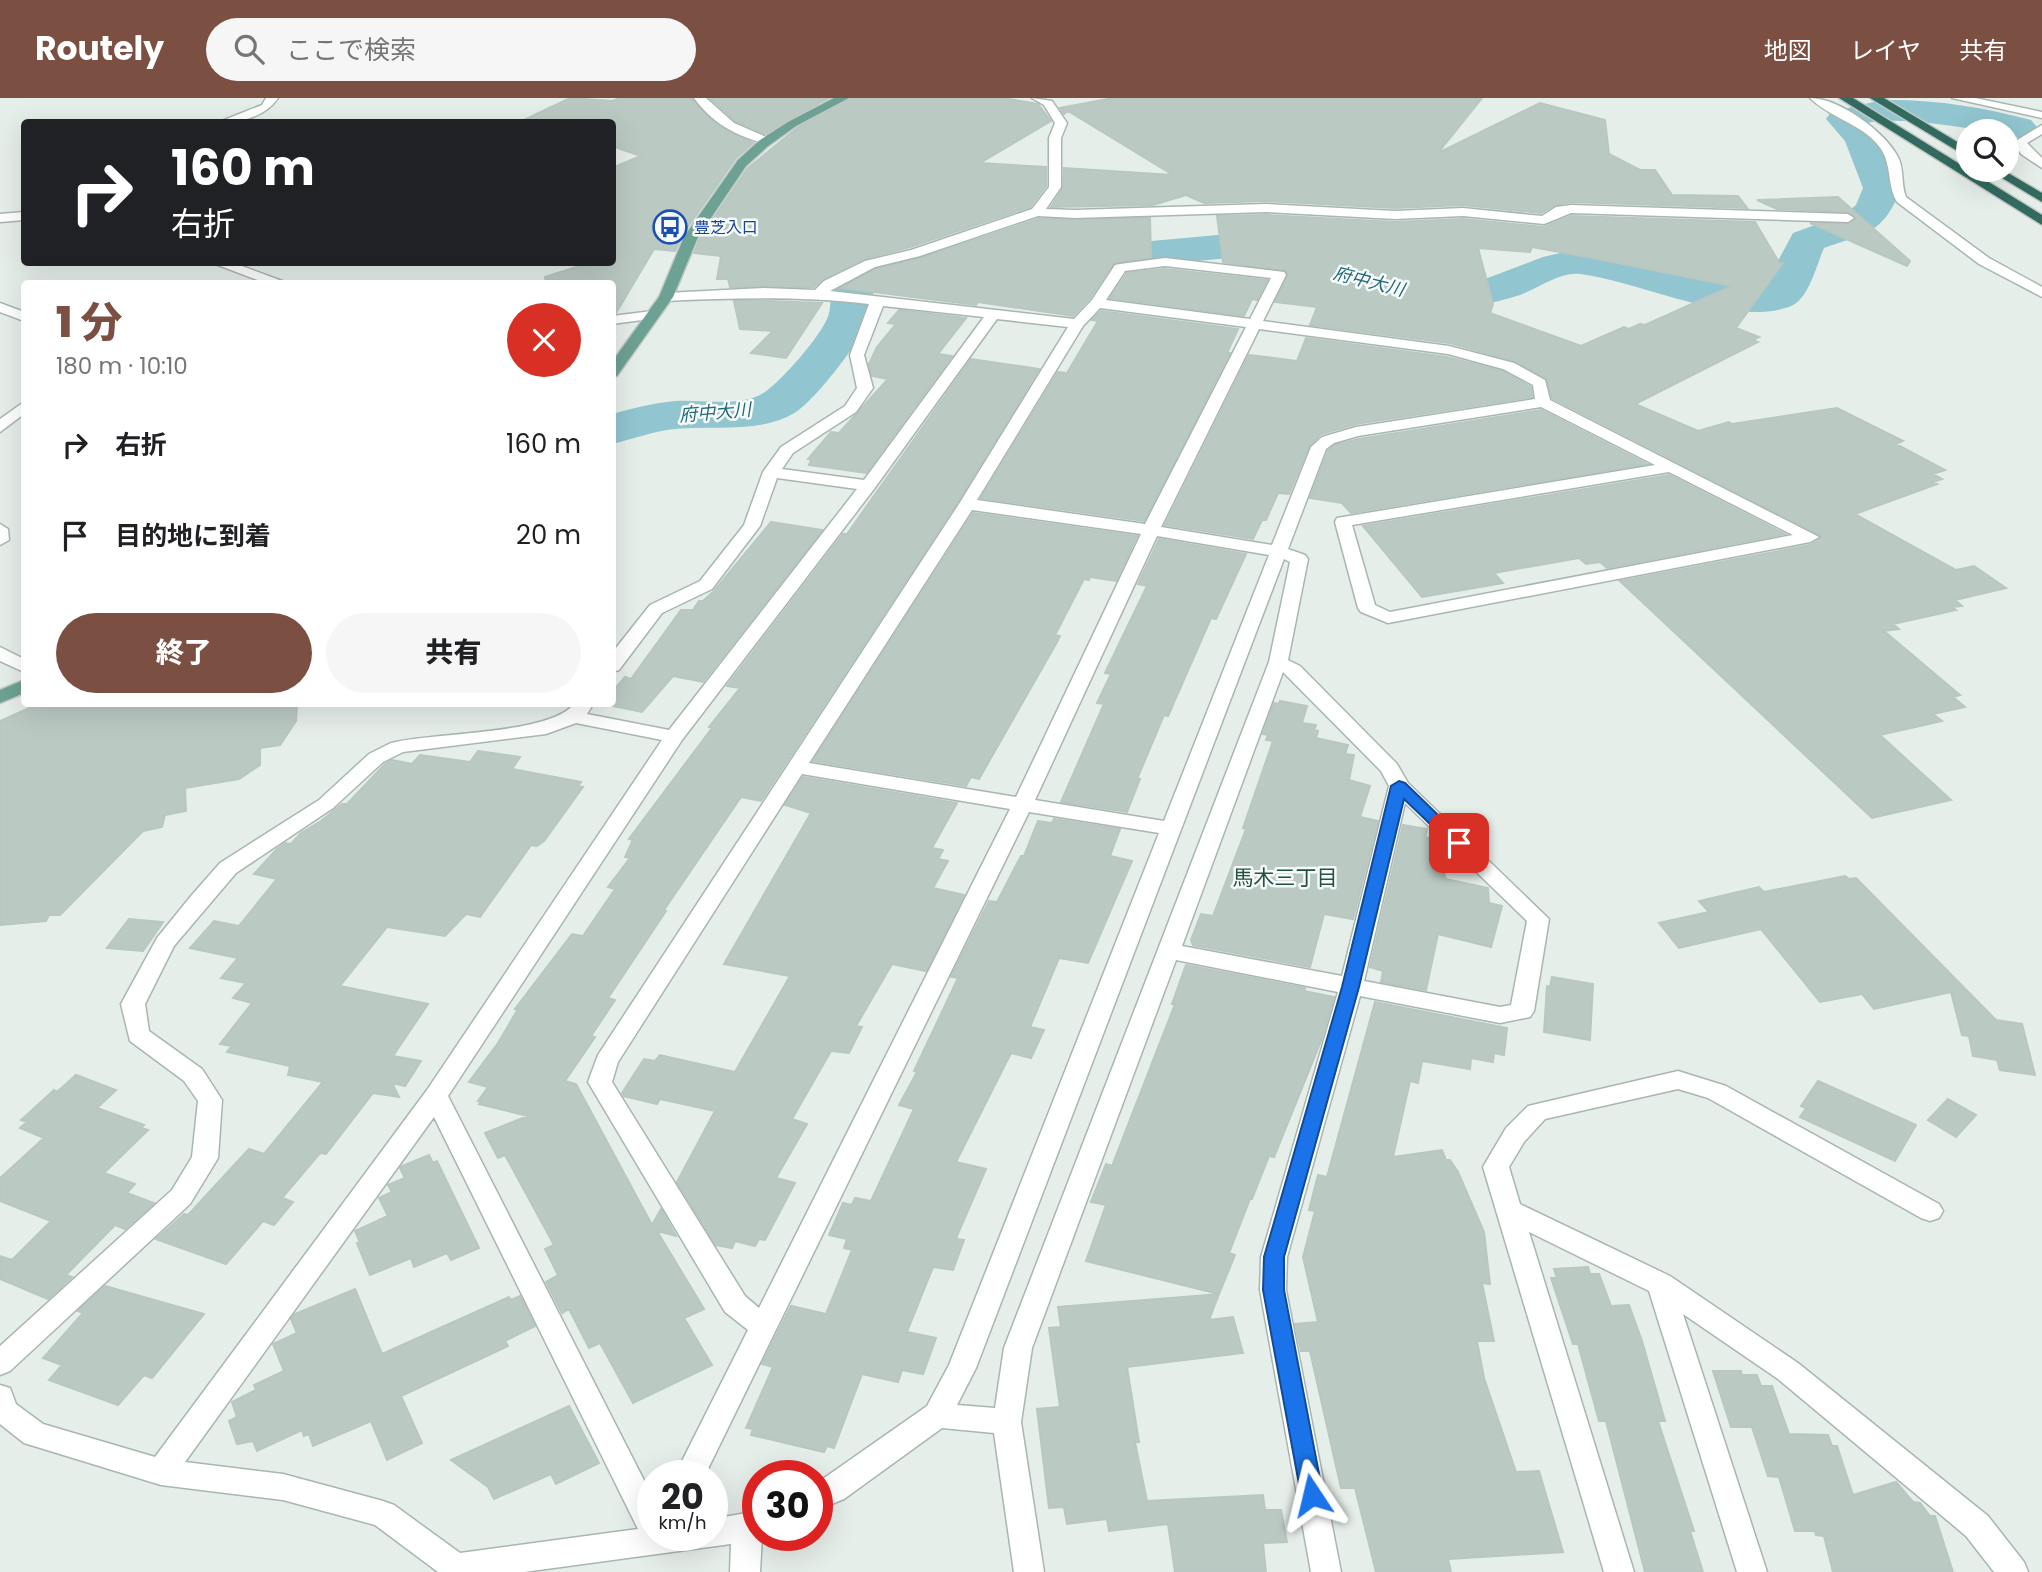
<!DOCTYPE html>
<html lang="ja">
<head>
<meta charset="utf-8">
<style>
  body { margin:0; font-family:Poppins,"Noto Sans JP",sans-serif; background:#f6f6f6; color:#202124; height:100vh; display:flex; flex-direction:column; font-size:26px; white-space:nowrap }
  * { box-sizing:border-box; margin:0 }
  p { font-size:23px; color:#757577 }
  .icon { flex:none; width:38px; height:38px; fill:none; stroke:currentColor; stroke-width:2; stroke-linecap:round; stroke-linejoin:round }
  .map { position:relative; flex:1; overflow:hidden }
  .side { position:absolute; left:21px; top:182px; width:595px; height:427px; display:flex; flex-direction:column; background:#fff; border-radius:7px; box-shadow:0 7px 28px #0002 }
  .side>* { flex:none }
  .banner { position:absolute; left:21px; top:21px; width:595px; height:147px; border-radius:7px; box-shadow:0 7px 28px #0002; background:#202124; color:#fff; overflow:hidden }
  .buttons { position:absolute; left:1956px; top:21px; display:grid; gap:14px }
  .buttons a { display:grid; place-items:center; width:63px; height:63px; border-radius:50%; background:#fff; box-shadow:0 7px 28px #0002; font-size:35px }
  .speed { position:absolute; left:637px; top:1362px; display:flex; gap:14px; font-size:35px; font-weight:700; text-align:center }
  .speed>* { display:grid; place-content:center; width:91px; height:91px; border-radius:50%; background:#fff; box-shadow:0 7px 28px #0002; line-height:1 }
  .speed small { font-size:18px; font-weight:400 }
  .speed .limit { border:10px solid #d22; background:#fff; color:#111 }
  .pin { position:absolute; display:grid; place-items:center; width:60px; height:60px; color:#fff; margin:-30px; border-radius:14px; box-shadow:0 4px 10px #0006 }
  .me { position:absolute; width:77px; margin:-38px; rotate:350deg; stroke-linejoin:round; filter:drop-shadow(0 0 5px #0008) }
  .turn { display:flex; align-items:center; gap:24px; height:147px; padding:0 35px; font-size:32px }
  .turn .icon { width:91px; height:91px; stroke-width:2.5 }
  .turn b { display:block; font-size:49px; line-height:60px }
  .round { display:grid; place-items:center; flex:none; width:74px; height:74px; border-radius:37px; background:#f6f6f6 }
  .overview { display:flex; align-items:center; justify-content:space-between; height:119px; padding:0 35px }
  h1 { font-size:42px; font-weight:800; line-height:52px; color:#7b4f42 }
  .action { display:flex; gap:14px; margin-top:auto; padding:14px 35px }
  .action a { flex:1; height:80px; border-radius:42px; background:#7b4f42; color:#fff; font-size:28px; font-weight:800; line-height:80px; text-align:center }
  .action a+a { background:#f6f6f6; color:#202124 }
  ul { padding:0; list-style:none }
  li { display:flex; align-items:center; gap:21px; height:91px; padding:0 35px }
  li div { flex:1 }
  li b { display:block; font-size:26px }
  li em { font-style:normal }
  header { display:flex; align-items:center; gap:42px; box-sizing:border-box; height:98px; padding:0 35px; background:#7b4f42; color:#fff }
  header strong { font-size:33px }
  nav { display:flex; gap:38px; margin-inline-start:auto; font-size:24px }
  .search { width:490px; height:63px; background:#f6f6f6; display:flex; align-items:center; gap:18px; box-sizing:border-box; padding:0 24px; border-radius:38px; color:#757577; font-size:26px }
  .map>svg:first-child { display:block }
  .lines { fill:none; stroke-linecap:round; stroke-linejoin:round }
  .river { fill:#91c5cf; fill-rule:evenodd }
  .building { fill:#bbc9c3; stroke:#b8c7c1; stroke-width:2; fill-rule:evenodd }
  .minor-casing { stroke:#a8b6b1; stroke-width:3 }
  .major-casing { stroke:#c2c9c7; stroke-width:3 }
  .highway-casing { stroke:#c2c9c7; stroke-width:3 }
  .minor { fill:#fff; fill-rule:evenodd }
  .major { fill:#6da194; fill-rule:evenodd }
  .highway { fill:#326a5f; fill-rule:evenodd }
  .route { fill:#1a73e8; stroke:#114b97; stroke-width:2 }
  .labels { text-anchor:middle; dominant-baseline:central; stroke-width:5; stroke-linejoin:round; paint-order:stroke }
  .far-transit-label { font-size:16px; fill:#164399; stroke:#f6faf8; text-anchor:start }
  .far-water-label { font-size:18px; font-style:italic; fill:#226979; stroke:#f6faf8 }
  .neighbourhood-label { font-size:21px; fill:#225146; stroke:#f6faf8 }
</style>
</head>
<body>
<header>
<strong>Routely</strong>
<div class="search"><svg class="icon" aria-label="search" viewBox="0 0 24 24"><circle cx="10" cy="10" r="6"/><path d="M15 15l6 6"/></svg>ここで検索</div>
<nav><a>地図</a><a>レイヤ</a><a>共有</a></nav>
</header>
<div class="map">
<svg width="2042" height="1474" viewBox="0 0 2042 1474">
  <rect width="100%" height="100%" fill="#e6eeea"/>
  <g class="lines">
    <!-- river -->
    <path class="river" d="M1882,2C1933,1 1983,9 2031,22L2037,29L2031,36L2019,40L2007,37V33C1960,33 1914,17 1866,25L1879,40L1901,90C1884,136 1866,135 1824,150C1816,168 1809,202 1789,209C1729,229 1643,184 1580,176C1562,173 1538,190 1520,197C1479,211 1431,213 1388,203L1382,194L1388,185L1403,182L1450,184L1485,181L1543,159L1578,151L1747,190L1764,189L1793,135L1845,116L1856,107L1863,90L1845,43L1826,21L1831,14Z
      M1239,135L1318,154L1324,163L1318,172L1304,175L1239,159L1102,172L1066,182L1052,179L1046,170L1052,161L1097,148Z
      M923,154L946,157L952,166L946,175C925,180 897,176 879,188C868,195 874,212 869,222C859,245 816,301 796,314C761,336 714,327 675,331C653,333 634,341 612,346V316C633,310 654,305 675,303C702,301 741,310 765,294C783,281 818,241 827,221C832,211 829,199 833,190C848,158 893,156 923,154Z"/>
  </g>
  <!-- building -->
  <path class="building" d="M570,0L613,3L619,0H691L716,26L753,45L736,60L682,137L675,153L654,151L616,215H612V186H546L545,179L592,164H612V70L641,58L612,48V24H538L526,21Z
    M710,0H828L765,36L735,23Z
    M851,0H1003L1038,6L1051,23L980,65L1046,69V88L1030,109L910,149L864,161L823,181L814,189H730L728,181H717L721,158L694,155L700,140L748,70L797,30Z
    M1113,0H1482L1438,55L1540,5L1605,22L1609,56L1640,72H1655L1672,97L1738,98L1747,110L1571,104L1555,107L1541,115L1463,107L1395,110L1266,103L1204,105L1186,97L1153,107L1051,109L1063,90L1064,70L1173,77L1068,13L1064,16L1060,10Z
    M1838,99L1910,163L1907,168L1810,125L1849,126L1856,121L1849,114L1777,111L1757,102Z
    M1266,117L1395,124L1463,121L1544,129L1571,118L1755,124L1780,166L1783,165L1736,230L1759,239L1752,242L1758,244L1635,306L1698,333L1729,324L1732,326L1837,310L1903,343L1896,346L1945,372L1933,376L1942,381L1933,384L1937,386L1855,416L1956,472L1974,468L2006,490L1955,502L1962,508L1952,509L1956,512L1893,526L1899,531L1884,533L1960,597L1953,599L1965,609L1933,616L1942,623L1880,637L1951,702L1872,720L1620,483L1810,447L1820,441V437L1552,300L1546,280L1515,263L1450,245L1310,227L1317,209L1275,204L1288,178L1286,173L1223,164L1217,118ZM1532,149L1593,160L1732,188L1645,227L1640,226L1629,231L1624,229L1581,248L1490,215L1493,206L1478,150L1530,154Z
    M1150,120L1151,159L1113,166L1090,200L1073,218L978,204L976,207L841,190L876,171L921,160L1038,121Z
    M1165,171L1267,182L1257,202L1252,201L1244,218L1110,200L1127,175Z
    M734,203H768L822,205L786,260L751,255L773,233L740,231Z
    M899,212L966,220L938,256L952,258L866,375L809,367L811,362L808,361L831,334L839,335L888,281L872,278L869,266L877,249L896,226L888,225Z
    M1101,213L1238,231L1227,255H1230L1144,423L981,400L1058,274L1067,275L1098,223L1092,222Z
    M1306,240L1447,259L1502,273L1531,289L1532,299L1356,326L1321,336L1309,348L1289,396L1278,395L1266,422H1262L1253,441L1165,427L1249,257L1297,263Z
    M971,261L1039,271L957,405L761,703L741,699L664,812L666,813L608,900L615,902L591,938L595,939L565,983L576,986L652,1127L661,1111L676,1138L657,1133L704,1211L684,1220L712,1267L633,1305L600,1245L589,1250L569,1211L562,1215L546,1184L558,1177L545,1151L554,1147L505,1057L498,1060L485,1035L528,1018L479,1006L481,1003H478L488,989L469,984L498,945L518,911H515L572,836L583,838L615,791L608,789L630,760L625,759L633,742L629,741L712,630L709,629L740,590L727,588L843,436H847Z
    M1541,312L1647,366L1351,415L1342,405L1310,400L1328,353L1335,347L1359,341Z
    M1669,377L1785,436L1607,470L1600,464L1586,466L1579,460L1494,475L1503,485L1422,499L1363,428Z
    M973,415L1137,438L1116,483L1090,479L1089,482L1084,481L1055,537L1060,538L1057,544L979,681L971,679L966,688L813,663Z
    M771,424L822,432L703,584L673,578L642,614L603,606H612V594L625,579L631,581L681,512H693L699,503H703L714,493Z
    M1159,441L1246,456L1216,521L1211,520L1168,618L1164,617L1137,681H1140L1127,714L1061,704L1104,606L1097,605L1111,576L1105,575L1147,488L1138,486Z
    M1280,603L1307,608L1302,625L1316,627L1314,632L1318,633L1316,640L1348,647L1345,656L1354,657L1349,682L1370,688L1360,719L1378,723L1353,821L1324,816L1310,869L1193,847L1191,842L1201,816L1213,818L1246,731L1243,730L1273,643L1266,642L1268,637L1263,636L1274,605L1279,606Z
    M38,606H297L296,623L280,647L260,650V667L239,681L185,690L186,713L165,717L162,729L143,733L60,817H49L46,823L0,827V623Z
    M478,653L520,659L512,671L581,684L578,688L583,689L544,743L537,748L531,747L480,819L466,816L445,838L387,829L340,888L428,906L393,958L421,963L405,988L392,985L399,999L373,995L326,1056L320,1055L282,1100L293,1104L274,1127L263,1123L226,1166L156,1141L184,1116L188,1117L249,1051L264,1056L323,984L288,977L290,968L227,954L232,948L220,946L252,905L233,900L246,885L221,880L238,860L190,850L214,823L239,828L277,781L254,776L277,751L285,745L291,746L301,735L321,723L342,706H347L385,666L392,662L412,666L420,657L470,664Z
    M803,679L957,705L932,750L943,752L938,761L948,763L933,790L964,797L926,873L892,866L856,928L862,929L849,955L831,953L792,1021L807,1026L776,1080L795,1085L765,1142L759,1141L755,1148L735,1143L732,1150L716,1147L677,1084L715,1013L660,1001L657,1006L624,998L622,995L644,961L655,963L660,957L735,974L790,878L724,866L811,715L785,707Z
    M1054,721L1120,731L1110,758L1132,763L1088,865L1059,860L1030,929L1044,932L1031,960L1011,955L956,1064L986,1071L957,1138V1141L964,1142L953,1172L933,1169L907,1234L936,1240L923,1276L902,1272L898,1284L862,1276L834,1350L827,1348L824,1354L751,1337L753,1331L746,1330L773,1269L762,1266L791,1208L826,1216L852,1152L844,1150L847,1141L829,1137L843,1105L852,1107L855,1100L871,1103L914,1011L899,1007L917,974L914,973L958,880L951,879L989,803L997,804L1021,758H1024L1038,723L1052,725Z
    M1403,727L1427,731L1425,739L1440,743L1433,773L1444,775L1446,781L1488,790L1489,805L1502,808L1491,849L1438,836L1426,892L1381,884L1383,873L1370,869Z
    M1845,778L1849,781L1856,780L1996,922L2022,926L2035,977L2000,972L1997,962L1973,958L1969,938L1962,937L1951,894L1874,911L1862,896L1820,904L1761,831L1679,850L1659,825L1709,814L1699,803L1759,789L1764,794Z
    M129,821L163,824L143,853L107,850Z
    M1186,867L1305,890L1304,893L1334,899L1321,943L1274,1059L1269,1058L1252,1101H1250L1229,1155L1235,1157L1219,1196L1086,1163L1106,1107L1091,1104L1106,1066L1112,1068L1175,906H1172Z
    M1552,879L1593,886L1590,942L1544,934L1547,888L1550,889Z
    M1375,904L1507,930L1504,957L1494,955L1493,964L1471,960L1470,971L1422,963L1418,985L1410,983L1393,1059L1442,1052L1446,1062H1450L1458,1074L1484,1134L1490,1186L1482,1185L1494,1243H1477L1484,1280L1516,1374L1539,1373L1563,1454L1448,1461L1451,1474H1376L1355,1390H1341L1310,1253H1301L1295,1226L1318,1224L1303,1159L1315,1113L1309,1112L1318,1077L1327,1079Z
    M76,977L116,992L97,1010L144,1027L141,1030L148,1032L104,1075L135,1086L127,1095L154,1105L125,1131L115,1127L66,1177L72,1179L48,1201L0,1181V1158L12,1162L51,1123L0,1103V1080L44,1040L20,1030L27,1024L21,1022L54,992L57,994Z
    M1818,983L1916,1027L1895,1063L1800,1019L1806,1010L1801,1008Z
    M1948,1001L1976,1017L1956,1039L1928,1022Z
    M429,1057L433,1065L437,1063L479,1150L451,1162L447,1155L414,1169L411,1160L370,1177L357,1145L360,1144L355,1133L388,1118L379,1100L392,1094L388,1087L405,1080L400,1070L402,1068Z
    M1588,1169L1590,1176H1599L1611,1208L1629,1207L1642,1243L1665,1323H1658L1694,1433H1690L1703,1474H1645L1606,1323H1599L1578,1246H1573L1551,1180H1557L1554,1171Z
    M105,1188L204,1216L152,1280L144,1277L118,1307L49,1282L62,1267L43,1260L83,1215L78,1213Z
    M355,1191L382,1256L509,1199L511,1202L520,1198L535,1228L505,1243L508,1248L401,1298L422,1345L387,1362L371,1323L313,1348L309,1336L304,1338L302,1332L257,1353L253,1343L237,1346L229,1323L237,1319L232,1304L256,1292L254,1287L284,1273L273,1246L297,1235L291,1221L295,1216Z
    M1219,1196L1209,1222L1233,1219L1243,1255L1127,1269L1139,1344H1135L1147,1403L1263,1397L1265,1412H1281L1287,1444L1263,1445L1266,1474H1175L1168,1426L1109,1433L1107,1421L1067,1426L1064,1409L1049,1410L1037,1311L1060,1309L1049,1230L1061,1229L1058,1209Z
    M1713,1273H1741L1742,1277H1757L1761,1288H1772L1789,1336L1828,1337L1832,1348H1837L1853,1397L1896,1384L1913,1404L1920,1405L1930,1418H1935L1953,1474H1833L1824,1438L1816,1437L1815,1433H1795L1779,1379L1768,1378L1752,1329H1731Z
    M569,1308L599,1365L556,1386L551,1376L494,1401L488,1389L451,1362Z"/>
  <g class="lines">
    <defs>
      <path id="minor" d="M266,0H278C266,18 240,26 219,24L262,7Z
        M694,0H706L734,25L773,42L767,46C736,38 713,26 694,0Z
        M1032,0L1052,3L1067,25L1061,40V89L1046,111L1075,112L1266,106L1395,113L1463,110L1542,118L1556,109L1571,107L1848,116L1854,120L1848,124L1571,115L1544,126L1463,118L1395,121L1266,114L1075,120L1038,118L920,158L875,169L830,193L1074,221L1092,202L1115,167L1120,166L1165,160L1284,174L1286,177L1263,223L1449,248L1514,265L1545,282L1550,302L1819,439L1810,444L1388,525L1361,514L1358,510L1335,424L1337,420L1655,367L1541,309L1358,338L1334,345L1326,351L1288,451L1305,457L1308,461L1288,562L1300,568L1397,666L1408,685L1549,821L1534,913L1530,919L1500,925L1360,898L1287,1159L1286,1192L1341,1474H1311L1260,1192L1261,1159L1338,894L1176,862L1032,1250L1021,1324L1044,1474H1014L994,1335L942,1330L844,1401L817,1412V1385L927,1308L949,1267L1159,735L1029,714L705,1377H675L748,1232L725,1214L588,984L598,957L959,406L1068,229L997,221L874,391L682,642L448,998L653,1400V1437H712V1421L758,1413V1437H765L762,1438L760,1474H730L731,1446L524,1474H438L375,1427L283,1402L161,1387L24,1345L0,1326V1287L10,1290L16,1306L43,1326L155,1359L427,992L662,642L576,625L546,636L403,654L383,664L333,710L236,775L174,848L145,906L149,933L202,971L222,1002L218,1060L190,1106L10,1273L0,1277V1248L172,1092L192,1059L198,1003L184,983L130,943L121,906L157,840L191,798L220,765L319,702L369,656L391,645C433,634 550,637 574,606H593L587,616L669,632L857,391L777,380L760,428L712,491L662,515L619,572L612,574V555L650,507L700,483L744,427L763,374L781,349L845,308L857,290L850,257L869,206C801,198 735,200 666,203L659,199L666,195L764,190L815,192L824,183L865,163L911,152L1032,111L1049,89V40L1055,25L1044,7ZM1165,168L1271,180L1250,221L1106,202L1125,173ZM883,208L984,219L864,382L782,371L793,355L856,314L873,290L864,257ZM1100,210L1246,229L1145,426L977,402L1083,228ZM1259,231L1448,256L1503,271L1533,287L1535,301L1356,329L1322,339L1311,349L1272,447L1161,429ZM1669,374L1793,437L1390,514L1375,507L1352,427ZM972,412L1141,436L1016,699L809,665ZM1157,438L1269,457L1164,723L1035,702ZM1284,461L1290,464L1269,564L1004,1250L995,1310L957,1307L976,1270ZM1283,574L1381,673L1389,688L1342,878L1182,848ZM802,676L1010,711L759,1210L745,1198L612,984L618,964ZM1405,705L1527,823L1511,907L1500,909L1364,883ZM434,1019L638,1431L460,1455L394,1407L383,1403L283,1376L185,1364Z
        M1810,0C1839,0 1886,34 1899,61C1904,73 1901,87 1906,99L1989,160L2042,189V199L1979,166L1897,104C1887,87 1892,68 1881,51C1864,26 1831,21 1810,0Z
        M1952,0H1975L2042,14V20Z
        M2042,27V36L2027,45L2042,60V70L2021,56L2014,44Z
        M24,114V122L0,124V116Z
        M210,164H231L290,186H268Z
        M0,205L24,214V223L0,214Z
        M652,213L659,217L657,220L612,226V218Z
        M24,304V316L0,334V321Z
        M0,426L8,431L9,442L0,447Z
        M0,549L24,561V574L0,563Z
        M1678,973L1726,988L1939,1106L1943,1113L1939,1120L1930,1123L1921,1120L1708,1000L1678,991L1545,1021L1524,1044L1509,1069L1520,1106L1670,1178L1798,1265L1988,1418L2024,1464L2028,1474H1994L1966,1438L1778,1281L1683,1216L1767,1474H1737L1649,1193L1529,1134L1634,1474H1604L1483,1069L1506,1030L1528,1008Z"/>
      <path id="major" d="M834,0H849L796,28L768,48L746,68L698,139L673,199L617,278L612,279V264L659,199L684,139L738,62L760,42L788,24Z
        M24,582V595L0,605V592Z"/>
      <path id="highway" d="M1839,0H1853L2042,117V127Z
        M1870,0H1884L1969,51V60Z
        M1989,72H2003L2042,95V104Z"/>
    </defs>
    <!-- minor casing -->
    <use href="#minor" class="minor-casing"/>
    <!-- major casing -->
    <use href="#major" class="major-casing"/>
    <!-- highway casing -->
    <use href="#highway" class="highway-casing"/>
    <!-- minor -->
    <use href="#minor" class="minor"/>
    <!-- major -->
    <use href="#major" class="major"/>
    <!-- highway -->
    <use href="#highway" class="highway"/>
  </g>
  <!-- route -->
  <path class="route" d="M1399,683L1405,685L1467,745L1459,750L1453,748L1404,701L1359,889L1284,1159V1192L1323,1397L1320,1404L1312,1407L1304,1404L1301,1397L1263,1192L1264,1159L1342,889L1391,688Z"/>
  <!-- icons -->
  <defs>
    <symbol id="bus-ring" viewBox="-11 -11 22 22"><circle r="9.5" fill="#f6faf8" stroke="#1a4fb4" stroke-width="1.5"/><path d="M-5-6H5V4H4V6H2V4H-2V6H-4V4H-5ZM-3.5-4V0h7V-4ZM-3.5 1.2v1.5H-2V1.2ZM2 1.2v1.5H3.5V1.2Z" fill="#1a4fb4"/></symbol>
  </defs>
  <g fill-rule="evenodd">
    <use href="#bus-ring" x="651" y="110" width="38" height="38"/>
  </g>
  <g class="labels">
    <!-- far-transit labels -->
    <g class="far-transit-label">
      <text x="694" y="129">豊芝入口</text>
    </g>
    <!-- far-water labels -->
    <g class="far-water-label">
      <text transform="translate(1369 183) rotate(14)">府中大川</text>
      <text transform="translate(715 314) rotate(-5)">府中大川</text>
    </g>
    <!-- neighbourhood labels -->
    <g class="neighbourhood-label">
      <text x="1285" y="779">馬木三丁目</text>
    </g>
  </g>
</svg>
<div class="buttons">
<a><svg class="icon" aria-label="search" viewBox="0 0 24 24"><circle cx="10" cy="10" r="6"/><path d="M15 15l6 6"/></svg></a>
</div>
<div class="speed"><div>20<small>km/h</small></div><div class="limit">30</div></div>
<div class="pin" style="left:1459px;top:745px;background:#d93025"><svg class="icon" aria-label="arrive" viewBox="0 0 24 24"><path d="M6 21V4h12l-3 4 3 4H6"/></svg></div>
<svg class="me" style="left:1312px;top:1397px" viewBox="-20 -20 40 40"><path d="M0-17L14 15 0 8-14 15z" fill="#1a73e8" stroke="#fff" stroke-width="4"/></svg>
<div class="banner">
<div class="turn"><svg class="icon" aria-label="right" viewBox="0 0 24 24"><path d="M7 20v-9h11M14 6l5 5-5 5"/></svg><div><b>160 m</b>右折</div></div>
</div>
<section class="side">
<div class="overview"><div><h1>1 分</h1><p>180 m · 10:10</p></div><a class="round" style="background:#d93025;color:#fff"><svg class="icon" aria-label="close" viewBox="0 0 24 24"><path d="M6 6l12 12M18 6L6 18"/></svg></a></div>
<ul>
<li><svg class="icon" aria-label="right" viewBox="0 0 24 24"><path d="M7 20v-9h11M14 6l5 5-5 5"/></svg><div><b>右折</b></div><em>160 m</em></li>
<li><svg class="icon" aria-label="arrive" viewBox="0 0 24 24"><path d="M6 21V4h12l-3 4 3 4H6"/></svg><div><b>目的地に到着</b></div><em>20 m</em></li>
</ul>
<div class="action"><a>終了</a><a>共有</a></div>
</section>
</div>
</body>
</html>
